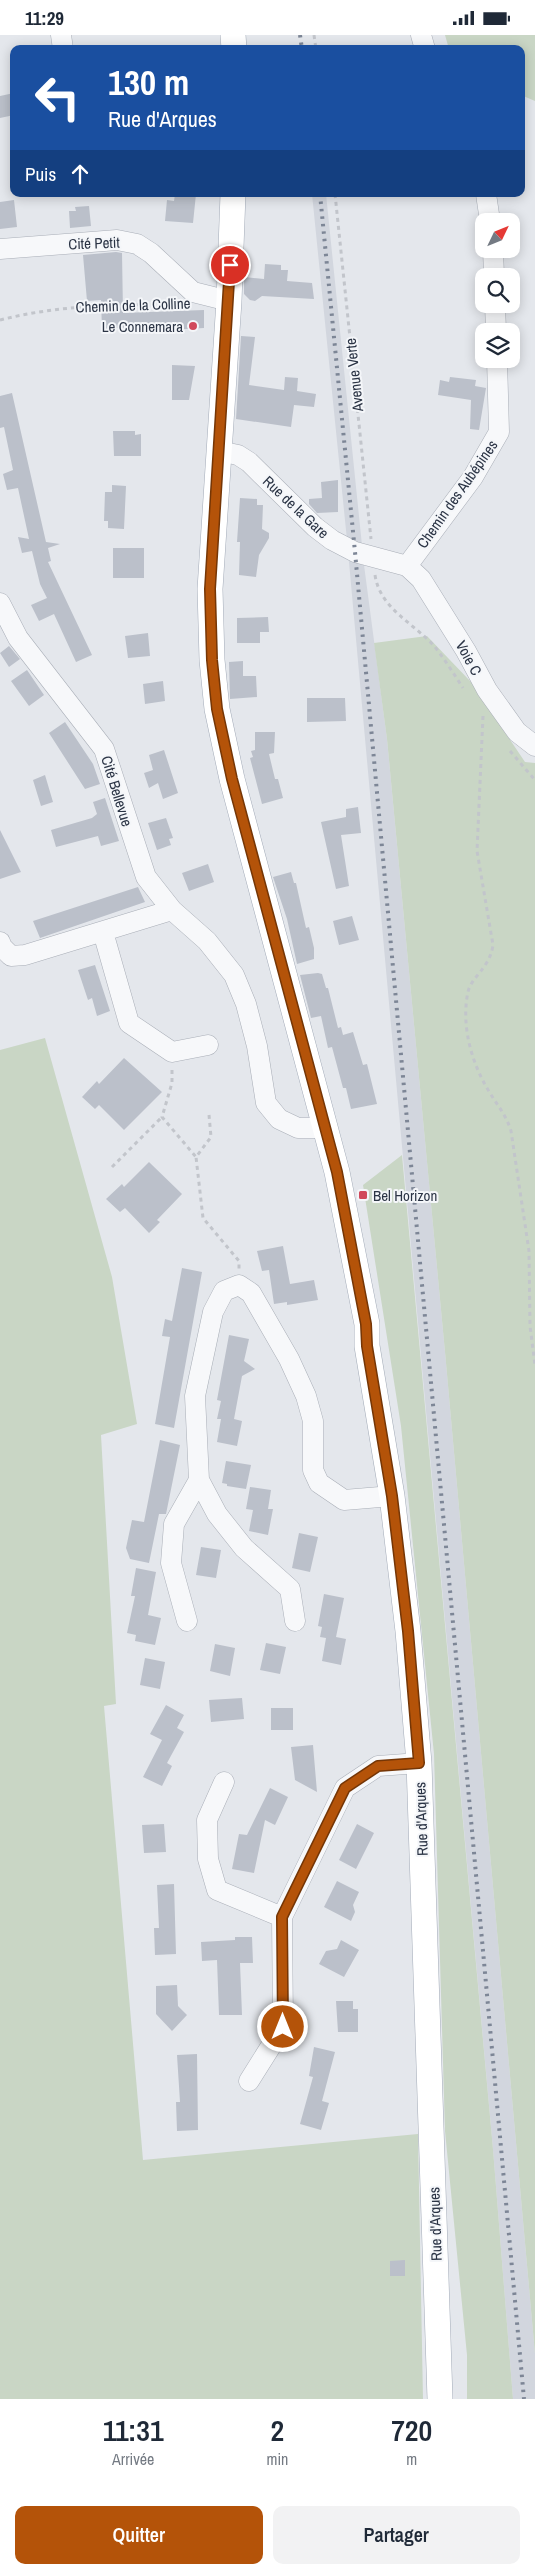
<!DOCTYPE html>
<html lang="fr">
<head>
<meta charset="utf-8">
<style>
  body { margin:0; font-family:"Archivo Narrow",sans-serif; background:#f2f2f3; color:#1f2937; height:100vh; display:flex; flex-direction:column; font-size:19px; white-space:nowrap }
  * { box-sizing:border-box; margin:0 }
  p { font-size:16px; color:#747a83 }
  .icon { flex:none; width:28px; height:28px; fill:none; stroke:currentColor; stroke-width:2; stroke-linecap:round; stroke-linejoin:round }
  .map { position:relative; height:2364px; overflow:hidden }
  .sheet { display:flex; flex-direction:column; background:#fff; flex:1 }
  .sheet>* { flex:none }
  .hud { position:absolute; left:10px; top:10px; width:515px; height:152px; border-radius:10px; box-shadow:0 2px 12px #0003; background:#1a4fa0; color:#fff; overflow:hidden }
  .needle { width:32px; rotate:47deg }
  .buttons { position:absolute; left:475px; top:178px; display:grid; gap:10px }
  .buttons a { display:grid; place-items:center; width:45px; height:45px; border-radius:10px; background:#fff; box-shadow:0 2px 12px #0003; font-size:25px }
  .pin { position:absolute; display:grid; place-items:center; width:42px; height:42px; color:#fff; margin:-21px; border:2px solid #fff; border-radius:50%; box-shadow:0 1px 5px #0007 }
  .me { position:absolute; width:55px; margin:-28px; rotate:0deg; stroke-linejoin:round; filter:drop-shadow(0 0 4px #0008) }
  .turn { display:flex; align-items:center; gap:18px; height:105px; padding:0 15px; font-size:22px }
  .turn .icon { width:65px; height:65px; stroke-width:2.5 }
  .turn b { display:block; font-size:35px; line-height:42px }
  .then { display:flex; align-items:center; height:48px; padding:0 15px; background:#0003; gap:10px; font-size:19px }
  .eta { display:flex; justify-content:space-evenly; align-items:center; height:85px; text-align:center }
  .eta b { font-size:30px; font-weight:600; line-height:35px }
  .button { display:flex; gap:10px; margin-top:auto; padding:10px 15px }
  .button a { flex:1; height:58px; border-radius:10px; background:#b45309; color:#fff; font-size:20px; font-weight:600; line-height:58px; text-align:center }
  .button a+a { background:#f2f2f3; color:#1f2937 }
  .status { display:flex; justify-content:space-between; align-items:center; height:35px; padding:0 25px; background:#fff; direction:ltr }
  .status svg { height:14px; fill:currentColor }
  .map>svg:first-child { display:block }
  .built { fill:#d2d6de }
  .green { fill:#c9d6c5 }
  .building { fill:#bbc0ca }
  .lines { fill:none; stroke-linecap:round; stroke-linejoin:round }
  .minor-casing { stroke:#a9aeb7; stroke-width:21 }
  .major-casing { stroke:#a3abb8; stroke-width:26 }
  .path { stroke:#c2c5cb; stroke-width:3; stroke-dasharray:4 4; stroke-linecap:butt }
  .minor { stroke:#f7f8fa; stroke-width:20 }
  .major { stroke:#fff; stroke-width:25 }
  .rail { stroke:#7d8696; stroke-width:4; stroke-dasharray:2.5 5; stroke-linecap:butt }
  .route-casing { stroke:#753606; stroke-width:12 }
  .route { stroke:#b45309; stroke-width:9 }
  .poi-dot { fill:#d1495b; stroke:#f4f6f9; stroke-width:2 }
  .labels { text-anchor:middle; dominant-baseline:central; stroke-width:4; stroke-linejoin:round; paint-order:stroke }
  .street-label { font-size:15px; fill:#2b3445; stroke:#f4f6f9 }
  .poi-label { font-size:15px; fill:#2b3445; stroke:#f4f6f9; text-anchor:end }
</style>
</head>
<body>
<div class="status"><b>11:29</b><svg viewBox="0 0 49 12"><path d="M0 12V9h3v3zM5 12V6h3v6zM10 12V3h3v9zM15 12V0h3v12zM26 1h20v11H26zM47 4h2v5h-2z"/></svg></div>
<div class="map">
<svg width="535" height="2364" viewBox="0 0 535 2364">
  <rect width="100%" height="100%" fill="#e4e7ec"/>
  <!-- built -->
  <path class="built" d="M312,159H326L364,530L387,704L445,1317L535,2319V2364H513L493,2114L347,505Z"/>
  <!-- green -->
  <path class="green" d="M445,0H535V66L521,60V14H449Z
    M427,601L471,647L525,727L535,728V2319L445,1317L387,704L374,608Z
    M45,1003L112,1242L137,1389L101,1400L116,1669L104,1671L143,2125L418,2099L423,2364H0V1015Z
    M402,1120L493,2114L513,2364H467V2320L445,2096L434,1719L401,1391L363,1150Z"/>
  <!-- building -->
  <path class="building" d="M14,58V80L0,83V61Z
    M175,159H196L193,188L165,186L167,165L174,166Z
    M14,165L17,192L0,194V167Z
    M89,171L91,191L70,193L69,176H76L75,172Z
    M116,217L122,218L123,278L204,275V293L169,295V290L102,294L101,265L87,266L83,220Z
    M265,229L281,230V235H288L287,246L312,248L314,264L262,261L255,266L250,265L244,259V242L264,244Z
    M241,301L255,302L249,350L284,355L285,342L298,343L297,356L316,359L314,372L294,370L291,392L236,384Z
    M172,330L195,331L189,365H172Z
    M450,342L476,345L475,351L486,353L479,395L470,394L471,365L438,360L440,345L449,347Z
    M12,358L46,507L60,509L48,513L51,526L48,527L92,620L76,627L54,579L39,586L31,570L47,563L40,549L32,516L22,518L18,502L29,504L18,453L7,455L3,439L13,435L4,392L0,393V361Z
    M113,396H135V400L141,399V421H114Z
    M338,445V477L317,478L309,469V464L322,463L321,447Z
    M112,450L126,451L124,494L108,493V486H104L105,457H112Z
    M240,463L257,464V470H263L262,494L269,498V503L259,520L256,542L239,540L240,507H237Z
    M113,513H144V543H113Z
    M268,582L269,597H260V608H237V583Z
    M148,598L150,621L128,623L125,601Z
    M9,611L20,624L9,632L0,618Z
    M243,626V641H256L257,662L230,664L229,627Z
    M27,635L44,660L29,671L11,646Z
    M163,646L165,666L145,669L143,649Z
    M307,663H345L346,686L307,687Z
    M65,687L93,729L100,749L85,754L49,698Z
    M255,697H275L274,718L269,719L275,744H278L283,763L262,769L250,723L253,722L251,716L255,715Z
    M164,715L178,758L163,764L158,748L149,753L144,738L153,735L149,720Z
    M45,740L53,767L41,771L33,745Z
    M105,763L119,806L101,811L98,801L56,812L51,795L92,783L97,779L93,767Z
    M358,772L361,798L341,800L349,851L336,854L321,787L346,782V774Z
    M166,783L173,803L169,804L171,810L157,815L148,788Z
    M0,795L21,837L0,844Z
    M208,829L214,847L189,856L182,838Z
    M291,837L294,848H296L306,893L309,892L314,913V924L297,929L287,884L273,842Z
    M138,852L145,867L40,903L33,886Z
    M352,881L359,905L339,910L333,886Z
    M95,930L110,976L97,981L92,963L88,965L78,935Z
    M318,938L322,939L326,953H328L338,993L341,992L343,1000L353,997L363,1030L367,1029L377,1069L351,1074L346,1053H343L332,1012L328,1013L321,981L311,983L300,940Z
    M124,1023L162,1057L124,1095L99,1070L95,1074L82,1062L97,1046L99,1049Z
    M149,1127L182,1159L157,1185L160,1187L149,1198L125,1173L120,1177L106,1164L122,1149L124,1152Z
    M283,1211L290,1249L314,1245L318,1265L287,1270V1267L274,1269L269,1235L262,1236L257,1216Z
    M182,1233L202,1237L174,1393L155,1389L170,1302L162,1301L165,1284L172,1286Z
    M229,1300L249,1304L244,1326L255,1334L242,1341L234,1384L242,1386L237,1411L217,1407L221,1384H217L221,1366L217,1365Z
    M160,1405L180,1410L166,1479H159L149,1528L130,1524L126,1513L132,1485L144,1487Z
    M226,1426L251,1430L246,1454L227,1451V1449L222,1448Z
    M250,1452L271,1455L268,1474H273L268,1500L249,1496L253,1475L246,1474Z
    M299,1498L318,1502L310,1537L292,1533Z
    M201,1512L221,1515L216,1543L196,1540Z
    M136,1533L156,1537L148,1580L161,1583L155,1610L135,1606L136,1600L127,1598L135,1561H131Z
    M324,1559L344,1563L336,1602L346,1604L341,1630L322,1626L326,1603L320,1602L322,1592L318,1591Z
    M266,1608L286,1612L280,1639L260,1635Z
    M215,1609L235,1613L230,1641L210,1636Z
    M145,1623L165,1627L160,1654L140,1650Z
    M242,1663L244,1684L211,1687L209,1665Z
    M166,1670L184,1680L177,1693L184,1697L167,1728L172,1731L162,1751L143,1742L162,1705L150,1699Z
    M271,1673H293V1695H271Z
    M313,1710L317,1757L295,1745L291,1712Z
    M270,1753L288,1762L275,1790L265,1785L254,1838L232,1834L239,1799L247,1800Z
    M164,1789L166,1817L144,1818L142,1790Z
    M357,1789L374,1798L356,1834L339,1825Z
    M337,1846L359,1857L353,1870L355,1877L351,1886L324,1872Z
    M174,1849L176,1919L155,1920L154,1893H159L157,1850Z
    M235,1902H252L253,1928H240L242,1980H219L217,1925L202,1926L201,1907L235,1905Z
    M341,1905L359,1915L344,1942L319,1929L326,1916L337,1914Z
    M177,1950L178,1971L187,1980L172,1996L156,1979V1951Z
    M336,1966H353V1974H358V1997H338Z
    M314,2012L335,2017L322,2066L329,2068L321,2095L300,2089L313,2042L309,2041Z
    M197,2019L198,2095L177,2096L176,2067H180L177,2020Z
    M405,2225V2241H390V2226Z"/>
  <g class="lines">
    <defs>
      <path id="minor" d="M61,0L63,14
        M421,0L425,14
        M486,159L490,186
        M0,214L117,205L137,209L151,218L193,257L229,266
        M493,214L494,241
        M495,269L496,296
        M219,416L238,420L249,427L315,492L332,505L355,517L407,531L421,544L466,616L487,655L517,697L535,711
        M407,531L473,442L499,397L497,324
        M0,568L18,603L104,714L146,842L172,875L207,906L234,940L246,969L257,1011L266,1068L279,1084L298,1093H325
        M103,897L129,988L172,1017L208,1010
        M0,907L2,912L11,921L25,920L172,875
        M187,1586L171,1528L174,1489L199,1445
        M295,1586L290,1554L244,1513L217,1479L199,1445L195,1361L213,1277L224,1256L239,1250L251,1258L289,1324L306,1361L313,1386V1435L319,1448L344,1465L392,1461
        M224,1747L207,1785L208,1824L217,1855L282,1882
        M249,2046L283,1992L282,1882L345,1753L378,1731L419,1728"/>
      <path id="major" d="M233,0L234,14
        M233,159L229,266L210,554L212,625L217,674L232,744L337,1137L367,1289V1311L392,1461L408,1596L419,1728L440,2364"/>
    </defs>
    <!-- minor casing -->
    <use href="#minor" class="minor-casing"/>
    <!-- major casing -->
    <use href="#major" class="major-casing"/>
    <!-- path -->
    <path class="path" d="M314,0L316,14
      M335,159L371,504
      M0,285C59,270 120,269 180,270
      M375,540C380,574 414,588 435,612C445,625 454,639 463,653
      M483,681L477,816L493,910C490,933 471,942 468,957C461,989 471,1026 487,1053C496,1069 506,1079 511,1096L529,1216L530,1291L535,1330
      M510,716L535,745
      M172,1035V1048L162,1082L196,1122
      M209,1080L211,1102L196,1122L203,1183L239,1226V1234
      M112,1132L162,1082"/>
    <!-- minor -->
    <use href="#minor" class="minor"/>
    <!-- major -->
    <use href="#major" class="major"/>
    <!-- rail -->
    <path class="rail" d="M300,0L302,14
      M320,159L355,517L524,2364"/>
  </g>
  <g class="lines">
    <defs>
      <path id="route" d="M230,230L210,554L212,625L217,674L232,744L337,1137L366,1289L367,1311L392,1461L408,1596L419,1728L378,1731L345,1753L282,1882L283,1992"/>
    </defs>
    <!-- route casing -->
    <use href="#route" class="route-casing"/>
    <!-- route -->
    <use href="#route" class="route"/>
  </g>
  <!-- markers -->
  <g class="poi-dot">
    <circle cx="193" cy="291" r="5"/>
    <rect x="358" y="1155" width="10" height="10" rx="2.5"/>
  </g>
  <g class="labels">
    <!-- street labels -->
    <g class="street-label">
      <text transform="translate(94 208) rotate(-2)">Cité Petit</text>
      <text transform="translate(133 270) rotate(-2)">Chemin de la Colline</text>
      <text transform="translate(354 340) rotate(-96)">Avenue Verte</text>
      <text transform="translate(457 459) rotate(-55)">Chemin des Aubépines</text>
      <text transform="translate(296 472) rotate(43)">Rue de la Gare</text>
      <text transform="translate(469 623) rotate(61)">Voie C</text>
      <text transform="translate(117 756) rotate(73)">Cité Bellevue</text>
      <text transform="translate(421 1784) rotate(-92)">Rue d'Arques</text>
      <text transform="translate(435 2189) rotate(-92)">Rue d'Arques</text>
    </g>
    <!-- poi labels -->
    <g class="poi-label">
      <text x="183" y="291">Le Connemara</text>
      <text x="373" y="1160" text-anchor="start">Bel Horizon</text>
    </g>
  </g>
</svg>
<div class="buttons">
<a><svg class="needle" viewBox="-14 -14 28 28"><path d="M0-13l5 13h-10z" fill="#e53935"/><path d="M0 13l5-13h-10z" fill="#747a83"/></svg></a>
<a><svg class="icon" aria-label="search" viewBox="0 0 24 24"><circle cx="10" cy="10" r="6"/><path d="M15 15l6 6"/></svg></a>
<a><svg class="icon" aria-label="layers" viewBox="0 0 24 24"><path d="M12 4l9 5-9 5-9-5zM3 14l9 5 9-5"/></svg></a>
</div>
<div class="pin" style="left:230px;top:230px;background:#d93025"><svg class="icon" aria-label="arrive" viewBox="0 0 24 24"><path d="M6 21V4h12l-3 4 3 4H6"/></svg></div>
<svg class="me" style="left:283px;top:1992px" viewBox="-20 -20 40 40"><circle r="17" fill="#b45309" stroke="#fff" stroke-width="3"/><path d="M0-11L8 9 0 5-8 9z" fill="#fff"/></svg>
<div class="hud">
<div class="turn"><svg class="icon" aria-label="left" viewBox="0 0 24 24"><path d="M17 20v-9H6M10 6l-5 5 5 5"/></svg><div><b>130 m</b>Rue d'Arques</div></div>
<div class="then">Puis<svg class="icon" aria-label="ahead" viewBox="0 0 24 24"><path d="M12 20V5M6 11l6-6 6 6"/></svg></div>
</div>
</div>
<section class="sheet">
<div class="eta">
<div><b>11:31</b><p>Arrivée</p></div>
<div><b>2</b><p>min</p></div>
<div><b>720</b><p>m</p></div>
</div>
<div class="button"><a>Quitter</a><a>Partager</a></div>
</section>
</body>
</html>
